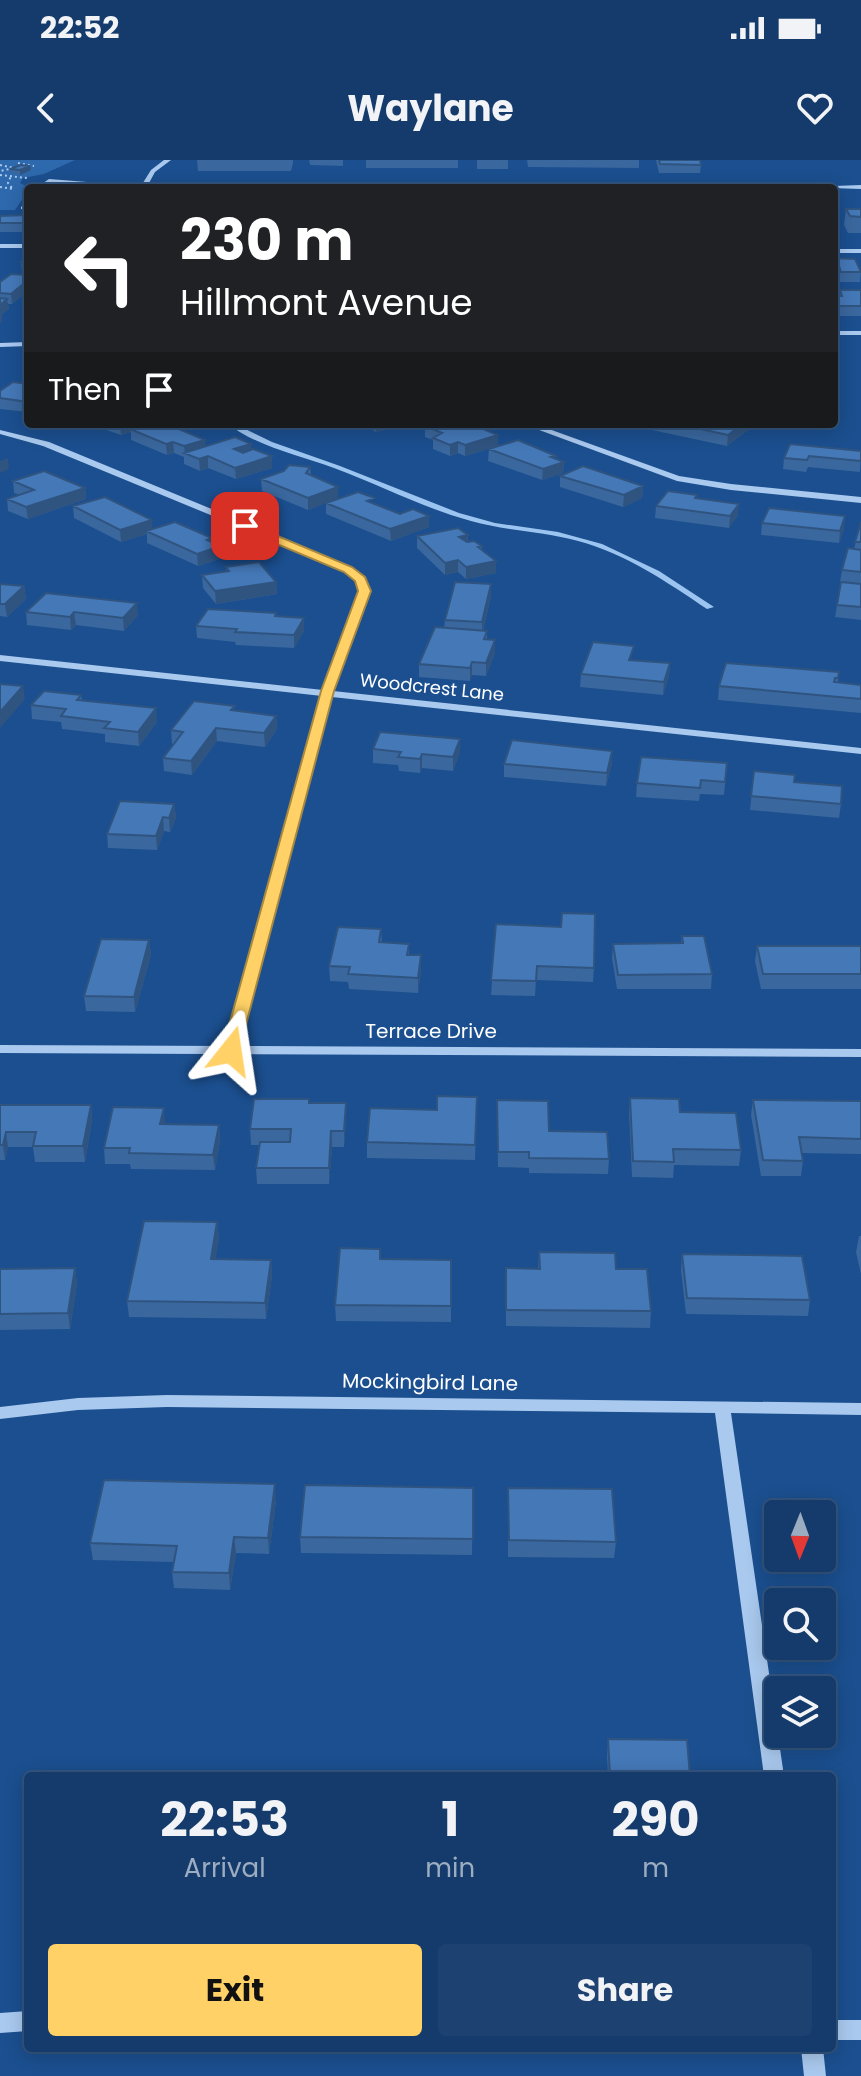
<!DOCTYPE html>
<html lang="en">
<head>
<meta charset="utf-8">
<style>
  body { margin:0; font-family:Poppins,sans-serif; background:#1d4271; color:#f1f3f6; height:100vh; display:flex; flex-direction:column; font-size:30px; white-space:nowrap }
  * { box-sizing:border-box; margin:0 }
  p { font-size:26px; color:#9dadc1 }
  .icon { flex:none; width:44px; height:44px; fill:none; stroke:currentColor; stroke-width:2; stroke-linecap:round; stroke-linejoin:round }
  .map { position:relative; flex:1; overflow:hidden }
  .sheet { position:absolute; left:24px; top:1612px; width:812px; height:280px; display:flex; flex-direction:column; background:#143b6b; border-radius:8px; box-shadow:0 4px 20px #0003,0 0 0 2px #33557e }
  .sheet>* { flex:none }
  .guide { position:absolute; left:24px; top:24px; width:814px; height:244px; border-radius:8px; box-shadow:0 4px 20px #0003,0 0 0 2px #33557e; background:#202124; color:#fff; overflow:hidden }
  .needle { width:52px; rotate:181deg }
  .controls { position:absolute; left:764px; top:1340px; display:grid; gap:16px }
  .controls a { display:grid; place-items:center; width:72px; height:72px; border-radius:8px; background:#143b6b; box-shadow:0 4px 20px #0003,0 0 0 2px #33557e; font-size:40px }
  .pin { position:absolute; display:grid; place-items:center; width:68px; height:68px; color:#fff; margin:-34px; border-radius:16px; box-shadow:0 4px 12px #0006 }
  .me { position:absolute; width:88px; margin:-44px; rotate:15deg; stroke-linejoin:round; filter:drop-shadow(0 0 6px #0008) }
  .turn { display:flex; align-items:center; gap:28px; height:168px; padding:0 24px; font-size:36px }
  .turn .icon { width:104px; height:104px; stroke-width:2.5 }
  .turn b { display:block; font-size:56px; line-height:68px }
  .then { display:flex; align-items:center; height:76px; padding:0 24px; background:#0003; gap:16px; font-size:30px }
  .eta { display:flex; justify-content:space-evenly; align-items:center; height:136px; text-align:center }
  .eta b { font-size:48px; font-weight:700; line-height:56px }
  .cta { display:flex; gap:16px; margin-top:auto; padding:16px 24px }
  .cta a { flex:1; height:92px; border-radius:8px; background:#ffd166; color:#111; font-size:32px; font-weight:700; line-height:92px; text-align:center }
  .cta a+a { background:#1d4271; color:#f1f3f6 }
  .status { display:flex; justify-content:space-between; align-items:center; height:56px; padding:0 40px; background:#143b6b; direction:ltr }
  .status svg { height:22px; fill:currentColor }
  header { display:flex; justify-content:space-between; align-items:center; height:104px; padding:0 24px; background:#143b6b; font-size:36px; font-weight:700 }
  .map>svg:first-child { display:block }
  .green { fill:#2e69ad }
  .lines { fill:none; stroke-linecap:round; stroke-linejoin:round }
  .stream { fill:#9cc4f0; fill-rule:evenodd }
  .path { stroke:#a9c9ee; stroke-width:2; stroke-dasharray:2 3; stroke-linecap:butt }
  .minor { fill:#a9c9ee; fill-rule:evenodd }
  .wall { fill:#3a679d }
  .shaded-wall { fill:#305480 }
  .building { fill:#4478b7; stroke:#305480; stroke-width:2 }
  .route { fill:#ffd166; stroke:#a68842; stroke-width:2 }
  .labels { text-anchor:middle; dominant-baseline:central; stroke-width:6; stroke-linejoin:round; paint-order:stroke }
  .far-street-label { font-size:18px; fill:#fff; stroke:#1b4f8f }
  .street-label { font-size:20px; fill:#fff; stroke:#1b4f8f }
</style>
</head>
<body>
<div class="status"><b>22:52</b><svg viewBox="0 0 49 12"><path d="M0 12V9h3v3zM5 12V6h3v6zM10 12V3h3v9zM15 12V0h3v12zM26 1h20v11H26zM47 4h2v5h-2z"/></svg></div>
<header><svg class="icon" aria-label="back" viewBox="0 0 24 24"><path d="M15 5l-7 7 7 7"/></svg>Waylane<svg class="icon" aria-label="heart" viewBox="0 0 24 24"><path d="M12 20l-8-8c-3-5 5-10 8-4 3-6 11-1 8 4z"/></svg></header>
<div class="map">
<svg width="861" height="1916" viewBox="0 0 861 1916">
  <rect width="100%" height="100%" fill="#1b4f8f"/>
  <!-- green -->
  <path class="green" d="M0,0H75L44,14L23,18L20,23L30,28L15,50H0Z"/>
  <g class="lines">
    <!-- stream -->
    <path class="stream" d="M28,172V176L22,174L23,173Z
      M228,264H235L272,282L340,306L459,353L495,363L558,372L602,384L659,411L714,447L707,449C667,422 626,394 578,381C543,371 506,371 471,361C423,348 380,325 334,308C299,295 258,287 228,264Z"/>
    <!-- path -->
    <path class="path" d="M18,3L34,6
      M0,5L14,8L0,11
      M0,15L27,18
      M0,27L13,29L8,23L11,16"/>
    <!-- minor -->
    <path class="minor" d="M164,0H171L155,12L149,23L206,25L141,26L151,10Z
      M49,19L87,22L90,24L87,26L50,23L43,28H36Z
      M287,23L347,24L350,26L347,28L285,26Z
      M455,24L511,25L514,27H453Z
      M623,25L698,26L701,28H621Z
      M861,25V29L831,28L834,26Z
      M28,40V50L21,49V47Z
      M0,84H28V88H0Z
      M834,89H861V93H834Z
      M834,171H861V175H834Z
      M28,182V186L0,187V183Z
      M523,264H535L679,316L731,324L861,337V343L731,330L677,321Z
      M0,270L49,282L333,399C348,407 369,414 369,433L333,531L861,588V594L332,537L239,886L861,889V897L0,893V885L226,886L322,536L0,501V495L323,530L359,433C359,415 341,410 327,403L43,286L0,274Z
      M167,1235L861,1243V1255L731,1253L784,1616H764L715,1253L167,1247L78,1250L0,1259V1247L78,1238Z
      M28,1851V1871L0,1873V1853Z
      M832,1860H861V1880H832Z
      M801,1888H823L826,1916H804Z"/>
  </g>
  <!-- wall -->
  <path class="wall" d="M197,0H293V3L291,11H198Z
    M309,0H343V6L310,5Z
    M366,0H458V8H366Z
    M477,0H508V9H477Z
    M527,0H639V8L528,7Z
    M656,0H700L701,5L700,13H659Z
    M10,9L31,10L20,15L11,13Z
    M846,49H861V73H848L844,65Z
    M28,55V72H0V56Z
    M834,98L861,111L860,122H840L838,116H834Z
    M28,101V131L12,144H8L9,149L2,154V161L0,163V122L26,115L22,112L21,102Z
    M840,130H861V156H834V136H839Z
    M28,224V252L0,249V238Z
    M89,264H144L206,286L251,284V290L272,308L236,319L208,308L200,311L184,304V297L174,293L167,295L131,280V272L121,275Z
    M361,264H422L402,269L398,267L376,272Z
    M652,264H756L727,286L652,270Z
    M425,266L498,275V286L465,296L458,293L450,296L433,289V280L425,277Z
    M489,289L556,299L564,302L563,313L542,320L488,301Z
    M861,291L860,312L808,307L806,312L783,309L784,298Z
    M310,307L311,315L338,327V338L375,344L429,367L391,381L326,354V343L308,350L262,331L261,319Z
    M560,316L643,326L642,338L623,347L560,327Z
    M13,321L85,328L86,339L28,359L8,351L7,339L20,335L14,333Z
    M697,338L738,355L729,368L655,358L656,346Z
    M73,346L153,369L212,382L222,398L198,406L147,383V374L121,382L74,358Z
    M861,362V460L835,457L837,445L860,424L840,422L842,410L854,389Z
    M762,363L844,368L839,383L761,375Z
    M468,375V382L482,386V390L496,413L466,419L458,412L445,415L417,388V376Z
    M226,407L276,422L277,434L216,444L203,428L202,415L226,412Z
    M0,424L24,426L26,439L7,457L0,456Z
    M46,433L138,455L124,471L76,465L71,470L27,465L26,452Z
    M491,436L483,471H487V480H495V493L486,516L472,515L470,521L419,517V504L444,468L445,460Z
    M276,453L277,456L304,471L294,488L236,485L235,482L197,478L196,466Z
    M632,500L670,503L669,516L663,535L580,527L581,514Z
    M839,512L838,522L861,525V553L718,540L719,526Z
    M81,535L82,540L157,562L139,586L105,582V574L62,569L61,562L32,559L31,545Z
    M235,551L276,556L277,569L265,587L217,581L192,615L164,611L163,598L174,584H172L171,570Z
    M373,589L460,592L453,611L422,608L420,613L399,611L398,605L373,603Z
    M727,603L724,635L700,634L699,641L636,637L637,623Z
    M504,604H612L606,626L504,617Z
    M754,611L794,622L841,644L839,658L750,650Z
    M174,644L176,658L170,672L164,671L157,690L108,688L107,674Z
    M496,764L594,808L593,822L536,820L535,836L491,835Z
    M381,769L382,783L409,784V795H421V810L418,833L349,829L348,822L330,821L329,806Z
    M682,776L712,814L711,829H617L612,798L613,784L681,783Z
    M149,780L151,795L135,852L86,851L84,836Z
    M757,786H861V829H761L755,801Z
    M477,937L475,1000L367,998V982L437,950Z
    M630,938L680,952L741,990L739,1006L674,1005L673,1018L632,1017L629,953Z
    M753,940L861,941V994L802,993L803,1001L801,1016H761L751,955Z
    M310,943H346V959L344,987H332L329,1024H257L256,1008L259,985H251L250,969Z
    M0,945H91L92,960L85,1002H35L33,987H8L5,1000H0Z
    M497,955L549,971L609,999L608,1014L529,1013V1008L498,1007Z
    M165,965H219L220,981L215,1010L131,1009L130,1004H105L104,988Z
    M217,1062L219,1078L215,1099L271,1100L272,1116L266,1159L129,1157L127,1141Z
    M859,1076H861V1114L856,1092Z
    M380,1089L381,1099L451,1100V1162L336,1161L335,1145Z
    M539,1092L616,1109L651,1151L650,1168L506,1166V1108L538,1109Z
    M682,1094L810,1140L808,1156L686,1154L681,1110Z
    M75,1108L77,1124L70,1169L0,1170V1109Z
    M473,1328L472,1395L301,1393L300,1377Z
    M508,1328L616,1382L614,1398L508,1397Z
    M276,1341L269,1394L236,1393L230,1430L174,1428L172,1412L174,1402L93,1400L90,1383Z
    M608,1579L690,1616H608L607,1596Z"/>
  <!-- shaded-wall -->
  <path class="shaded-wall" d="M30,6L31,10L20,15V10Z
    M28,120V131L12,144L11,134Z
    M7,139L9,149L2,154V161L0,163V145Z
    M120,264H144V268L130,269L131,272L121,275Z
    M376,264H398V267L376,272Z
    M402,264H422L402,269Z
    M743,264H756L727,286L728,275Z
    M498,275V286L465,296V285Z
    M205,280L206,291L185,293L184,286Z
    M173,282L174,293L167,295L166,284Z
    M458,282V293L450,296V285Z
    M251,284L252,295L234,289Z
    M208,296V308L200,311L199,299Z
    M272,296V308L236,319L235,308Z
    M556,296V304L564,302L563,313L542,320L543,309L551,297Z
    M8,298L9,309L0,313V301Z
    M643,326L642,338L623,347L624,335Z
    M338,327V339L308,350V338Z
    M85,328L86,339L28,359L26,347Z
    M739,344L738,355L729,368L730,356Z
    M429,356V367L391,381L390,369Z
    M845,356L844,368L839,383L840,371Z
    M152,360L153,372L146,371L147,374L121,382L120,370Z
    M468,375L467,387L459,377Z
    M212,378L213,389L221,386L222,398L198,406L197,394L207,380Z
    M458,400V412L445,415V403Z
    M496,401V413L466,419V407Z
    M276,422L277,434L216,444L215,431Z
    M491,424V436L482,474V462Z
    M24,426L26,439L7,457L5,444Z
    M137,443L138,455L124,471L123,458Z
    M74,452L76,465L71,470L70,457Z
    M304,458V471L294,488V475Z
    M495,480V493L486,516V503Z
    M472,502V515L470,521V508Z
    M670,503L669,516L663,535L664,522Z
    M23,526L25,539L0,568V552Z
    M156,548L157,562L139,586L138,572Z
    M276,556L277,569L265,587L264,573Z
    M216,568L217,581L192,615L191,601Z
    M460,579V592L453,611V597Z
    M612,591V604L606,626L607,613Z
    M422,594V608L420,613V599Z
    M174,644L176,658L170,672L169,658Z
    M163,657L164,671L157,690L156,676Z
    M149,780L151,795L135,852L134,837Z
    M421,795V810L418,833V818Z
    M346,943V959L344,987V971Z
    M91,945L92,960L85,1002L83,986Z
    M164,948L165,963L161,980L160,964Z
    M219,965L220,981L215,1010L213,995Z
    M331,971L332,987L329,1024V1008Z
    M6,972L8,987L5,1000L3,985Z
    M217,1062L219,1078L213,1115L211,1099Z
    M271,1100L272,1116L266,1159L265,1143Z
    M75,1108L77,1124L70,1169L68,1153Z
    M275,1324L276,1341L269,1394L268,1378Z
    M234,1377L236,1393L230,1430L229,1413Z"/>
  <!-- building -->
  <path class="building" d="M659,0H700L701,5L660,4Z
    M21,5L30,6L20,10L10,9Z
    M60,24H162L163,28H58Z
    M185,24L305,25L306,28H184Z
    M327,25L473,26V28H327Z
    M495,26L641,27V28H495Z
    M846,49H861V57L850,56Z
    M28,55L27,63H0V56Z
    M834,98L855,99L861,112H841L839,106H834Z
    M28,101V107L21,102Z
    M11,114L28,115V120L11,134L0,133V122Z
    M840,130H861V146H834V136H842Z
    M0,138L7,139L0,145Z
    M13,222L28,224V242L0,238V231Z
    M148,264H167L205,280L184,286L173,282L166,284L130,269Z
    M433,264H471L498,275L465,285L458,282L450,285L433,278L442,273L425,266Z
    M677,264H743L728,275Z
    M235,277L251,284L234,289L243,293L253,289L272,296L235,308L208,296L199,299L184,293Z
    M518,280L556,296L551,297L564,302L543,309L489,289Z
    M790,284L861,291V301L809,296L807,300L784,298Z
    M289,305L310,307L306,313L338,327L308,338L261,319L284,311Z
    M583,306L643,326L624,335L560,316Z
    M44,311L85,328L26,347L7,339L34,330L13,321Z
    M668,331L697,335L695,338L739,344L730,356L656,346Z
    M358,332L375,338L367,341L400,354L413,349L429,356L390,369L326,343Z
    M105,337L152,360L120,370L73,346Z
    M769,348L845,356L840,371L762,363Z
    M175,362L212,378L207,380L221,386L197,394L146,371Z
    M861,362V382H855Z
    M458,368L468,375L459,377L467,382L474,381L482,386L478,387L496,401L466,407L458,400L445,403L417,376Z
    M848,388L861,390V412L842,410Z
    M259,402L276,422L215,431L202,415L229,411L226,407Z
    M455,422L491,424L482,462L445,460Z
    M841,422L861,424V447L837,445Z
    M0,424L24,426L5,444H0Z
    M46,433L137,443L123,458L74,452L70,457L26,452Z
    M208,449L276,453L275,456L304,458L294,475L235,472L237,469L196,466Z
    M435,467L487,471L484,479L495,480L486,503L472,502L470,508L419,504Z
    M593,482L634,486L629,500L670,503L664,522L581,514Z
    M726,503L839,512L838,518H835L834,522L861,525V539L719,526Z
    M0,524L23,526L0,552Z
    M44,531L81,535L77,540L156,548L138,572L104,568L110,562L61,556L66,549L31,545Z
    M194,541L235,546L231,550L276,556L264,573L216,568L191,601L163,598L183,572L171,570Z
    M380,572L460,579L453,597L422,594L420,599L398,597L401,592L373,589Z
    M512,580L612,591L607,613L504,604Z
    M641,597L727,603L725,622L701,620L700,628L637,623Z
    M754,611L795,615L794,622L842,626L841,644L751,636Z
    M120,641L174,644L169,658L163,657L156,676L107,674Z
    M562,753L595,754L594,808L537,806L536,821L491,820L496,764L561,767Z
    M338,767L381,769L379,782L409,784L407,795H421L418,818L348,814L350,807L329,806Z
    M682,776H704L712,814L618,815L613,784L683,783Z
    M101,779L149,780L134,837L84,836Z
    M757,786H861V814H763Z
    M437,936L477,937L475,985L367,982L370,948L437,950Z
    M630,938L679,939L680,952L736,953L741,990L673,989L674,1002L633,1001Z
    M254,939H309V943H346L344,971H331L329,1008H256L260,982H290L291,969H250Z
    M497,940L548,941L549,971L607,972L609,999L529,998V992H498Z
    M753,940L861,941V979L799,977L803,1001L763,1000Z
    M0,945H91L83,986H33L36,972H6L3,985H0Z
    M113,947L164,948L160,964L219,965L213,995L129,993L130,988H104Z
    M144,1061L217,1062L211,1099L271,1100L265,1143L127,1141Z
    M340,1088L380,1089V1099L451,1100V1146L335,1145Z
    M539,1092L615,1093L616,1109H647L651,1151L506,1150V1108L540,1109Z
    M682,1094L802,1096L810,1140L687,1138Z
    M75,1108L68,1153L0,1154V1109Z
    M104,1320L275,1324L268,1378L234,1377L229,1413L172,1412L177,1386L90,1383Z
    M305,1325L473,1328V1379L300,1377Z
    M508,1328L612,1329L616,1382L509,1380Z
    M608,1579L687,1580L690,1616H610Z"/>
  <!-- route -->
  <path class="route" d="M241,364H249L352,407L365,417L371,431L334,531L239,891L231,896L222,891L321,531L358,431L355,421L344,412L241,369Z"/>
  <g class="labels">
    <!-- far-street labels -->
    <g class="far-street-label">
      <text transform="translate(432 527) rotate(6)">Woodcrest Lane</text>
    </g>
    <!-- street labels -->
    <g class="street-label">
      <text x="431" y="871">Terrace Drive</text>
      <text transform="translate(430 1222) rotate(1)">Mockingbird Lane</text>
    </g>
  </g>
</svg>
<div class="controls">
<a><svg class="needle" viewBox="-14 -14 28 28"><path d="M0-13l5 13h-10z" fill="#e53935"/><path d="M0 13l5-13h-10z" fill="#9dadc1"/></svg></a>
<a><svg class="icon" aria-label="search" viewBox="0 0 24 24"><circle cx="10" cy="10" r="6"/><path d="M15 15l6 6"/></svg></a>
<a><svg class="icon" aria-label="layers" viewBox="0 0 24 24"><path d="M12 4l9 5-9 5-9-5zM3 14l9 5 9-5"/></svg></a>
</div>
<div class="pin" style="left:245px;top:366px;background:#d93025"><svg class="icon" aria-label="arrive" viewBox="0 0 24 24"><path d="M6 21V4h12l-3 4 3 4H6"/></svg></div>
<svg class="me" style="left:231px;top:891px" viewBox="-20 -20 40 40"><path d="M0-17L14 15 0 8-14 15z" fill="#ffd166" stroke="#fff" stroke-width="4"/></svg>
<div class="guide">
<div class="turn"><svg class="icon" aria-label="left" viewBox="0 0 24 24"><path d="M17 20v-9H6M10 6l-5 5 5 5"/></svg><div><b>230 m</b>Hillmont Avenue</div></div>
<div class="then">Then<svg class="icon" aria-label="arrive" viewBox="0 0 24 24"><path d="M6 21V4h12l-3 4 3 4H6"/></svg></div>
</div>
<section class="sheet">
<div class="eta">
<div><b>22:53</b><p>Arrival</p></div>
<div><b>1</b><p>min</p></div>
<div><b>290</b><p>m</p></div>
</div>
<div class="cta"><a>Exit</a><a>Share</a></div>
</section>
</div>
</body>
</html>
